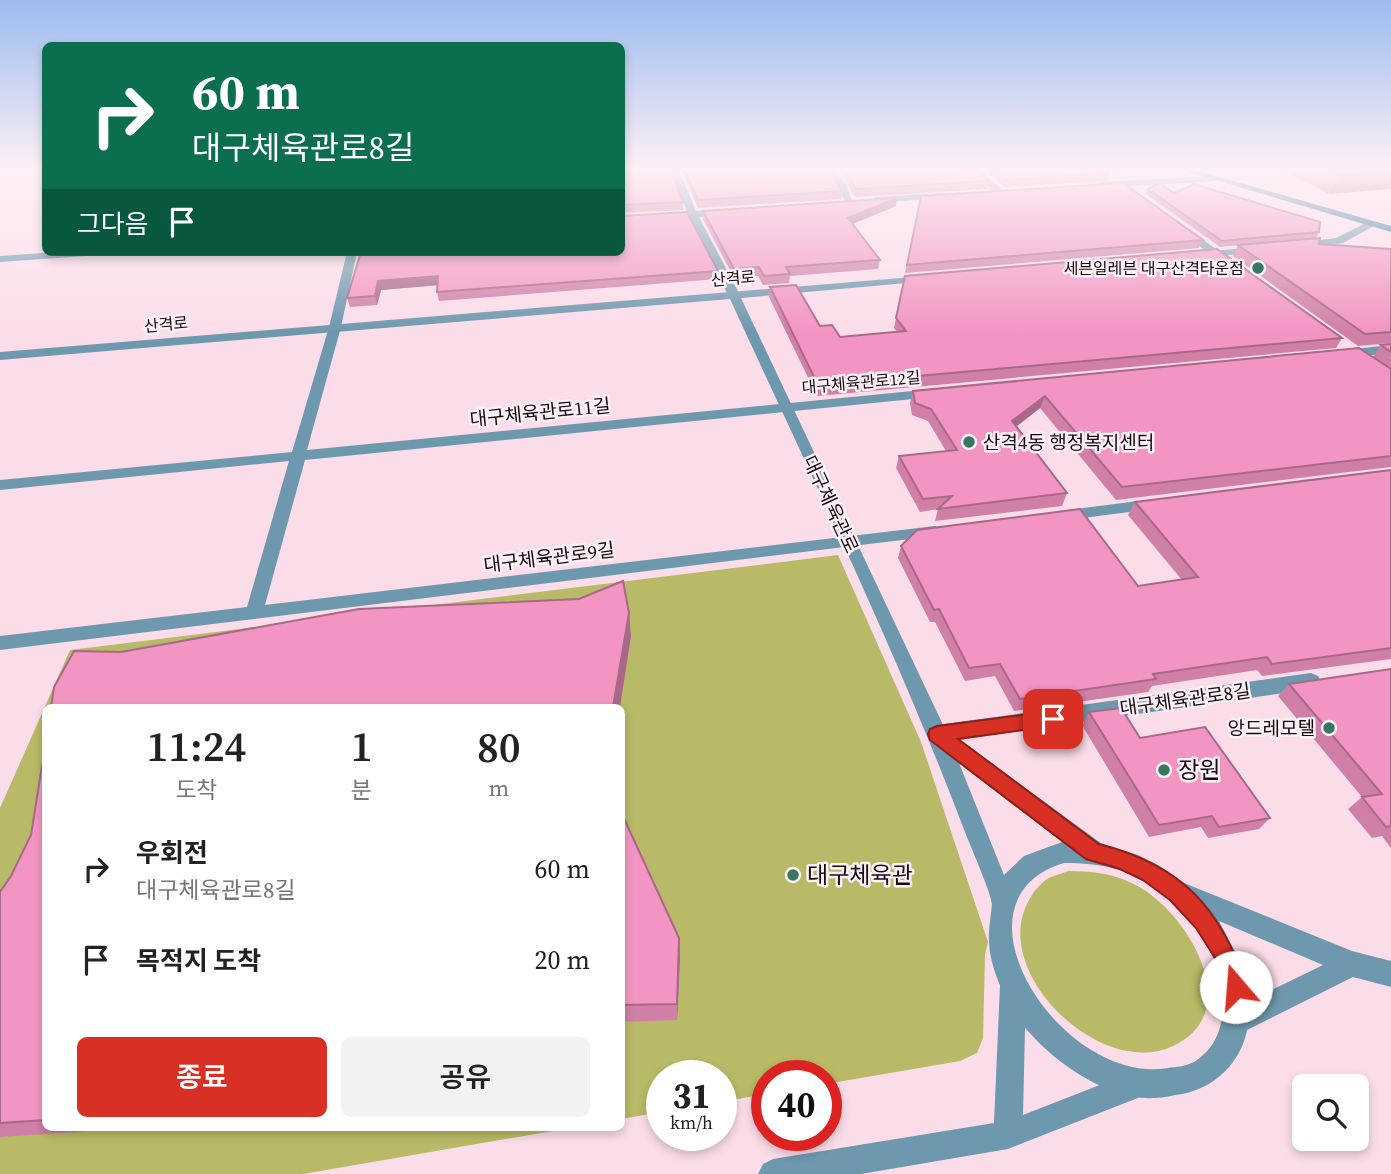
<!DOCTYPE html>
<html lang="ko">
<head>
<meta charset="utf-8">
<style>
  body { margin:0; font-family:"Source Serif 4","Noto Sans KR",serif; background:#f2f2f2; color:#222; height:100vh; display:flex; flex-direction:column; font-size:26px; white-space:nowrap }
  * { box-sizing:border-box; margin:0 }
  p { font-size:23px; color:#767676 }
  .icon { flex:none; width:38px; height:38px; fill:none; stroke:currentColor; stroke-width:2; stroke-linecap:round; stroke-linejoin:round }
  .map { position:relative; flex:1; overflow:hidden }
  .drawer { position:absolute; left:42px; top:704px; width:583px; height:427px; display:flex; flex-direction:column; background:#fff; border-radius:10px; box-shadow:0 4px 10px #0003 }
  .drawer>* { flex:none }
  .guide { position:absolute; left:42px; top:42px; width:583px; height:214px; border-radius:10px; box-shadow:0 4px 10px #0003; background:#0b6e4f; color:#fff; overflow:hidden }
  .fabs { position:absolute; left:1292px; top:1074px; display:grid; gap:14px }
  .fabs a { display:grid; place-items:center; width:77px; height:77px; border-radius:10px; background:#fff; box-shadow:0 4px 10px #0003; font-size:35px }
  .speed { position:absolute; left:646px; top:1060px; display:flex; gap:14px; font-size:35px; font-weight:700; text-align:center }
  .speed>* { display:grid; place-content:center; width:91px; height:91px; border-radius:50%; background:#fff; box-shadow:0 4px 10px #0003; line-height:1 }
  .speed small { font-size:18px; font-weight:400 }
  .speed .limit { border:10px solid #d22; background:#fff; color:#111 }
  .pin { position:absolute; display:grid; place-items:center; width:60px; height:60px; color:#fff; margin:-30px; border-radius:14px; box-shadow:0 4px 10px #0006 }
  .me { position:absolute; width:77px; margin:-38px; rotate:342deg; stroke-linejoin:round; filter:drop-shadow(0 0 5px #0008) }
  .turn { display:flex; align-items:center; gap:24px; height:147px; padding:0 35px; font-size:32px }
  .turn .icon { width:91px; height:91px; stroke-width:2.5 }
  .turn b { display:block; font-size:49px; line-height:60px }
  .then { display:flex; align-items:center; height:66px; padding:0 35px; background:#0003; gap:14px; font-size:26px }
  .eta { display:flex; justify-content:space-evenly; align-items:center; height:119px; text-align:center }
  .eta b { font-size:42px; font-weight:600; line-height:49px }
  .action { display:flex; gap:14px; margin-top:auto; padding:14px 35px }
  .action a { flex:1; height:80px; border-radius:10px; background:#d93025; color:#fff; font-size:28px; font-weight:600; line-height:80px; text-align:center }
  .action a+a { background:#f2f2f2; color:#222 }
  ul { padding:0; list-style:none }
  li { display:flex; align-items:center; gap:21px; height:91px; padding:0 35px }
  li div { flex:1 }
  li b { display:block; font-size:26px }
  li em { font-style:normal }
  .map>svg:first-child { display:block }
  .green { fill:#b8ba67 }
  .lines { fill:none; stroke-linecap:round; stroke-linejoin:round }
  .minor { fill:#6e98ad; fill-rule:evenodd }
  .tertiary { fill:#6e98ad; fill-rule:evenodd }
  .secondary { fill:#2c7290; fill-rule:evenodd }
  .wall { fill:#d080a7 }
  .shaded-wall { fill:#a96888 }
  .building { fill:#f295c2; stroke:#a96888; stroke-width:2 }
  .route { fill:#d93025; stroke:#8d1f18; stroke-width:2 }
  .poi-dot { fill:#397662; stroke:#fbf0f5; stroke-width:2.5 }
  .labels { text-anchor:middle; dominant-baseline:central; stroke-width:5; stroke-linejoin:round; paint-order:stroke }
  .far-poi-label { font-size:16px; fill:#180810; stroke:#fbf0f5; text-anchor:end }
  .far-street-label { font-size:16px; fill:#180810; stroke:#fbf0f5 }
  .street-label { font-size:19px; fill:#180810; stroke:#fbf0f5 }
  .poi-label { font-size:19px; fill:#180810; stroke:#fbf0f5; text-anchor:start }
  .near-poi-label { font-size:23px; fill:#180810; stroke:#fbf0f5; text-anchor:start }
</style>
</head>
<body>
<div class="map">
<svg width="1391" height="1174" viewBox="0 0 1391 1174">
  <rect width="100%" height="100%" fill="#fbddea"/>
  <!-- green -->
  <path class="green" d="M838,555L921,742L988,942L985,955L983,1038L977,1053L960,1061L826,1084V1076H766V1094L721,1102V1076H662L661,1112L621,1119V707H46V1127H576L303,1174H0V808L70,650Z
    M1069,871C1095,871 1118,874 1141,888C1189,916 1246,1012 1173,1046C1102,1080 990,974 1028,902C1033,892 1040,883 1049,878C1055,875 1063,873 1069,871Z"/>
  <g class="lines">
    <!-- minor -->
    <path class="minor" d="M670,168H678L696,211L726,209L731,212L726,215L699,217L740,295L738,297L728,295L689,217L621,222V216L687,212Z
      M826,168H834L846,183L853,204H847Z
      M969,168H978L1003,191V195H997Z
      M1215,176L1218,177V181L1100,188L1095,185L1100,182Z
      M943,193L948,196L946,198L876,203L871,200L876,197Z
      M1179,228H1187L1234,262L1225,264L1179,232Z
      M55,252H106L101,255L0,262V256Z
      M347,252H357L341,327L307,450L933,389L940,393L933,397L305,460L265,605L935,526L943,531L935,536L0,650V636L247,607L289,461L0,490V480L292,452L329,327Z
      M1391,345V353L1345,358L1339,354L1345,350Z
      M1154,499L1160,500L1162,504L1160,508L1060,521L1052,516L1060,511Z
      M1311,673L1318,676L1321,681L1318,686L1311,689L937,743L930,740L927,734L930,728L937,725Z
      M1013,972L1022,976L1026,985L1023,1115L1138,1070L1148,1074L1152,1084L1148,1094L1008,1149L861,1174H758L763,1164L773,1159L994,1123L1000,985L1004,976Z"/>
    <!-- tertiary -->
    <path class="tertiary" d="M1370,221L1375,224L1374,226L1343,243L1298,249L1293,246L1298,243L1336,238Z
      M1256,247L1261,250L1260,252L1200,258L1195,255L1200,252Z
      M925,276L931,279L929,281L741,298L945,729L1102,844L1138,855L1158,865L1184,883L1352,951L1391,961V987L1353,977L1247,1030C1241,1062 1215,1088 1182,1094C1173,1095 1164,1098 1155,1098C1107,1101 1048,1059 1020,1021C1005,1000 990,968 989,942C988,929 991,917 992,904C992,894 965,834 960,819C892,642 809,471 730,299L0,360V352ZM959,763L1062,842L1024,856L1004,875ZM1064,863C1087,863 1111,865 1132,875C1181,900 1234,960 1222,1019C1218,1038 1211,1051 1194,1062C1186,1066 1177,1067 1168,1068C1061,1086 941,900 1064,863ZM1219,921L1323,965L1249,1001L1242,965Z"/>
    <!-- secondary -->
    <path class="secondary" d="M1175,168H1188L1391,226V232Z"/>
  </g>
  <!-- wall -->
  <path class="wall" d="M621,168L683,202V210L621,213Z
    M681,168H828L842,191L841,199L698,208Z
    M837,168H975L989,181L987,189L855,197Z
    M982,168H1102L1110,173L1107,181L1004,187Z
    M1279,168H1391L1329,194Z
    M1148,189L1174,193L1319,232L1316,238L1220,247L1146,194Z
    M921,196L1203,240L1199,248L905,273Z
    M896,206L853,224L880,260L878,269L790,276L789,283L763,285L758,276L734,278L703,219V211Z
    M1319,244L1391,249V343L1358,346L1233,256L1238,245Z
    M361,252L718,271V279L439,301L437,292V285L381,290L377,305L350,307L347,298Z
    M905,276L1342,338L1336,348L817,396L769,297L770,287L820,326L840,337L897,332L894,328Z
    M1391,344V467L1116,500L1040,408L1016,427L1067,493L1062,506L935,521L938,509L920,512L896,468L899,456L946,451L928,421L912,415L910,403L913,391L1373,357L1381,345Z
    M1391,470V659L1262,676L1257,670L1152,686L1148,692L1014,711L995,676L965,681L935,622H930L898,558L901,546L1138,586L1182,580L1128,515L1135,502Z
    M1391,669V848L1382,836L1372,838L1348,809L1362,797L1278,696L1289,684Z
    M1089,712L1140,738L1270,818L1259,829L1208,838L1201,827L1149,837L1082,725Z
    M46,741V1127H153L0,1137V892L11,876L31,835Z
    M621,812L679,938L680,957L677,1020L621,1022Z"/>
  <!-- shaded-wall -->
  <path class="shaded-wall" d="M1391,170V189L1329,194L1340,175Z
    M897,198L896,206L847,226L848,218Z
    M438,276L440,285L381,290L377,305L375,296L378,281Z
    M1045,396L1040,408L1008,433L1012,421Z
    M629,613L631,636L620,707H613Z
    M679,938L680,957L677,1020V1004Z"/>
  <!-- building -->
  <path class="building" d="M621,168H670L683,202L621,205Z
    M684,168H828L842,191L698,200Z
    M843,168H975L989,181L856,189Z
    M992,168H1102L1110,173L1006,180Z
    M1326,168H1391V170L1340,175Z
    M1123,183L1203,240L907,265L921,196Z
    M1159,183L1174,193L1194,184L1320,222L1319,232L1222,241L1148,189Z
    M897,198L848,218L880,260L786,267L790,274L764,276L759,267L734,269L703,211Z
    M687,212L718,271L437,292L438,276L378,281L375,296L347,298L361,252H621V216Z
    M1320,238L1319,244L1391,249V332L1365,334L1238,245Z
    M1217,249L1342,338L818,385L770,287L796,285L820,326L832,325L840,337L906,331L896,318L905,276Z
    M1391,344V352L1381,345Z
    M1359,348L1391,369V456L1122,487L1045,396L1012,421L1067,493L938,509L952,496L923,499L899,456L957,450L931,409L915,403L913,391Z
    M1391,470V648L1272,664L1267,657L1153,674L1156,679L1020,699L1000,664L969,668L939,609L934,610L901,546L917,530L1080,509L1138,586L1198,577L1135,502Z
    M623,581L629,613L613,707H51L54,687L74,651L121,652L359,609L579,599Z
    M1391,669V826L1386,827L1362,797L1382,794L1289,684Z
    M1121,708L1140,738L1205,727L1270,818L1219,827L1212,816L1159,825L1089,712Z
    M46,741V1120L0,1123V892L11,876L31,835Z
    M621,812L679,938L677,1004L621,1005Z"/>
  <!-- sky -->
  <linearGradient id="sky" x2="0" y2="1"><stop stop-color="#9cbbef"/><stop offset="0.51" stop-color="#fdf0f6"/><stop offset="1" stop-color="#fdf0f6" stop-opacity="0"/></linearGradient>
  <rect width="1391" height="332" fill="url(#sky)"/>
  <!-- route -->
  <path class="route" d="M1053,711L1059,713L1062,719L1059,724L1053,726L958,739L1099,844C1182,865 1221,908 1247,987L1244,996L1236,999L1227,996L1215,958L1196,928L1170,900L1143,880L1120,869L1086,859L930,740L928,734L930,729L937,726Z"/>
  <!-- markers -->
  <g class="poi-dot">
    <circle cx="1258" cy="268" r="7"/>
    <circle cx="969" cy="442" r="7"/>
    <circle cx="1329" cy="728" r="7"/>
    <circle cx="1164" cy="770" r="7"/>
    <circle cx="793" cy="875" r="7"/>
  </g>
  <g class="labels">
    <!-- far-poi labels -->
    <g class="far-poi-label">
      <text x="1244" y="268">세븐일레븐 대구산격타운점</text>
    </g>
    <!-- far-street labels -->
    <g class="far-street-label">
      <text transform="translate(733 278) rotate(-5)">산격로</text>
      <text transform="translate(166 324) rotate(-5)">산격로</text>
      <text transform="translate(861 382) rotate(-5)">대구체육관로12길</text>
    </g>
    <!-- street labels -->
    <g class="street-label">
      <text transform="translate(540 412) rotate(-6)">대구체육관로11길</text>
      <text transform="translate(831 504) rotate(65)">대구체육관로</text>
      <text transform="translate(549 557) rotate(-7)">대구체육관로9길</text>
      <text transform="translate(1185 699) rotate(-8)">대구체육관로8길</text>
    </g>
    <!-- poi labels -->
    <g class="poi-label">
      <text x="983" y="442">산격4동 행정복지센터</text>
      <text x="1315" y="728" text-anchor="end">앙드레모텔</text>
    </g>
    <!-- near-poi labels -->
    <g class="near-poi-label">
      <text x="1178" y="770">장원</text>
      <text x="807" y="875">대구체육관</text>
    </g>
  </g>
</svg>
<div class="fabs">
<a><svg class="icon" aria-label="search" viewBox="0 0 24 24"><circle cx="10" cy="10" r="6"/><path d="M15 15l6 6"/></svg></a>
</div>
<div class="speed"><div>31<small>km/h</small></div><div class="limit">40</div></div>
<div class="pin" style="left:1053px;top:719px;background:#d93025"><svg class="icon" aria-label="arrive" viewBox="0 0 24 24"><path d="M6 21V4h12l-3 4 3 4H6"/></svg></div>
<svg class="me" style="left:1236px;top:987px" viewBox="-20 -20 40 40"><circle r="19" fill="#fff"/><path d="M0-13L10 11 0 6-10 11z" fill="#d93025"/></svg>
<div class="guide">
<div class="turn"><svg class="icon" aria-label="right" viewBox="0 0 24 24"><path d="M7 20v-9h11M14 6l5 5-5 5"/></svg><div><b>60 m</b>대구체육관로8길</div></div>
<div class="then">그다음<svg class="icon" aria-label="arrive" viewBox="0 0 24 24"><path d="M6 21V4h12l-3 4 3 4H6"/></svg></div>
</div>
<section class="drawer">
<div class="eta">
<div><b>11:24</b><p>도착</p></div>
<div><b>1</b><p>분</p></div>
<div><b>80</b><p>m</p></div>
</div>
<ul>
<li><svg class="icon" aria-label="right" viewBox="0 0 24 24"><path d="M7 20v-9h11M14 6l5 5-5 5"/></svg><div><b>우회전</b><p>대구체육관로8길</p></div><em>60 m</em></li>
<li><svg class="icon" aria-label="arrive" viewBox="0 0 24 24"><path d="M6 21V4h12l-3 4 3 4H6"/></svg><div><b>목적지 도착</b></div><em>20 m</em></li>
</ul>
<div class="action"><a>종료</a><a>공유</a></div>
</section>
</div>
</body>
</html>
